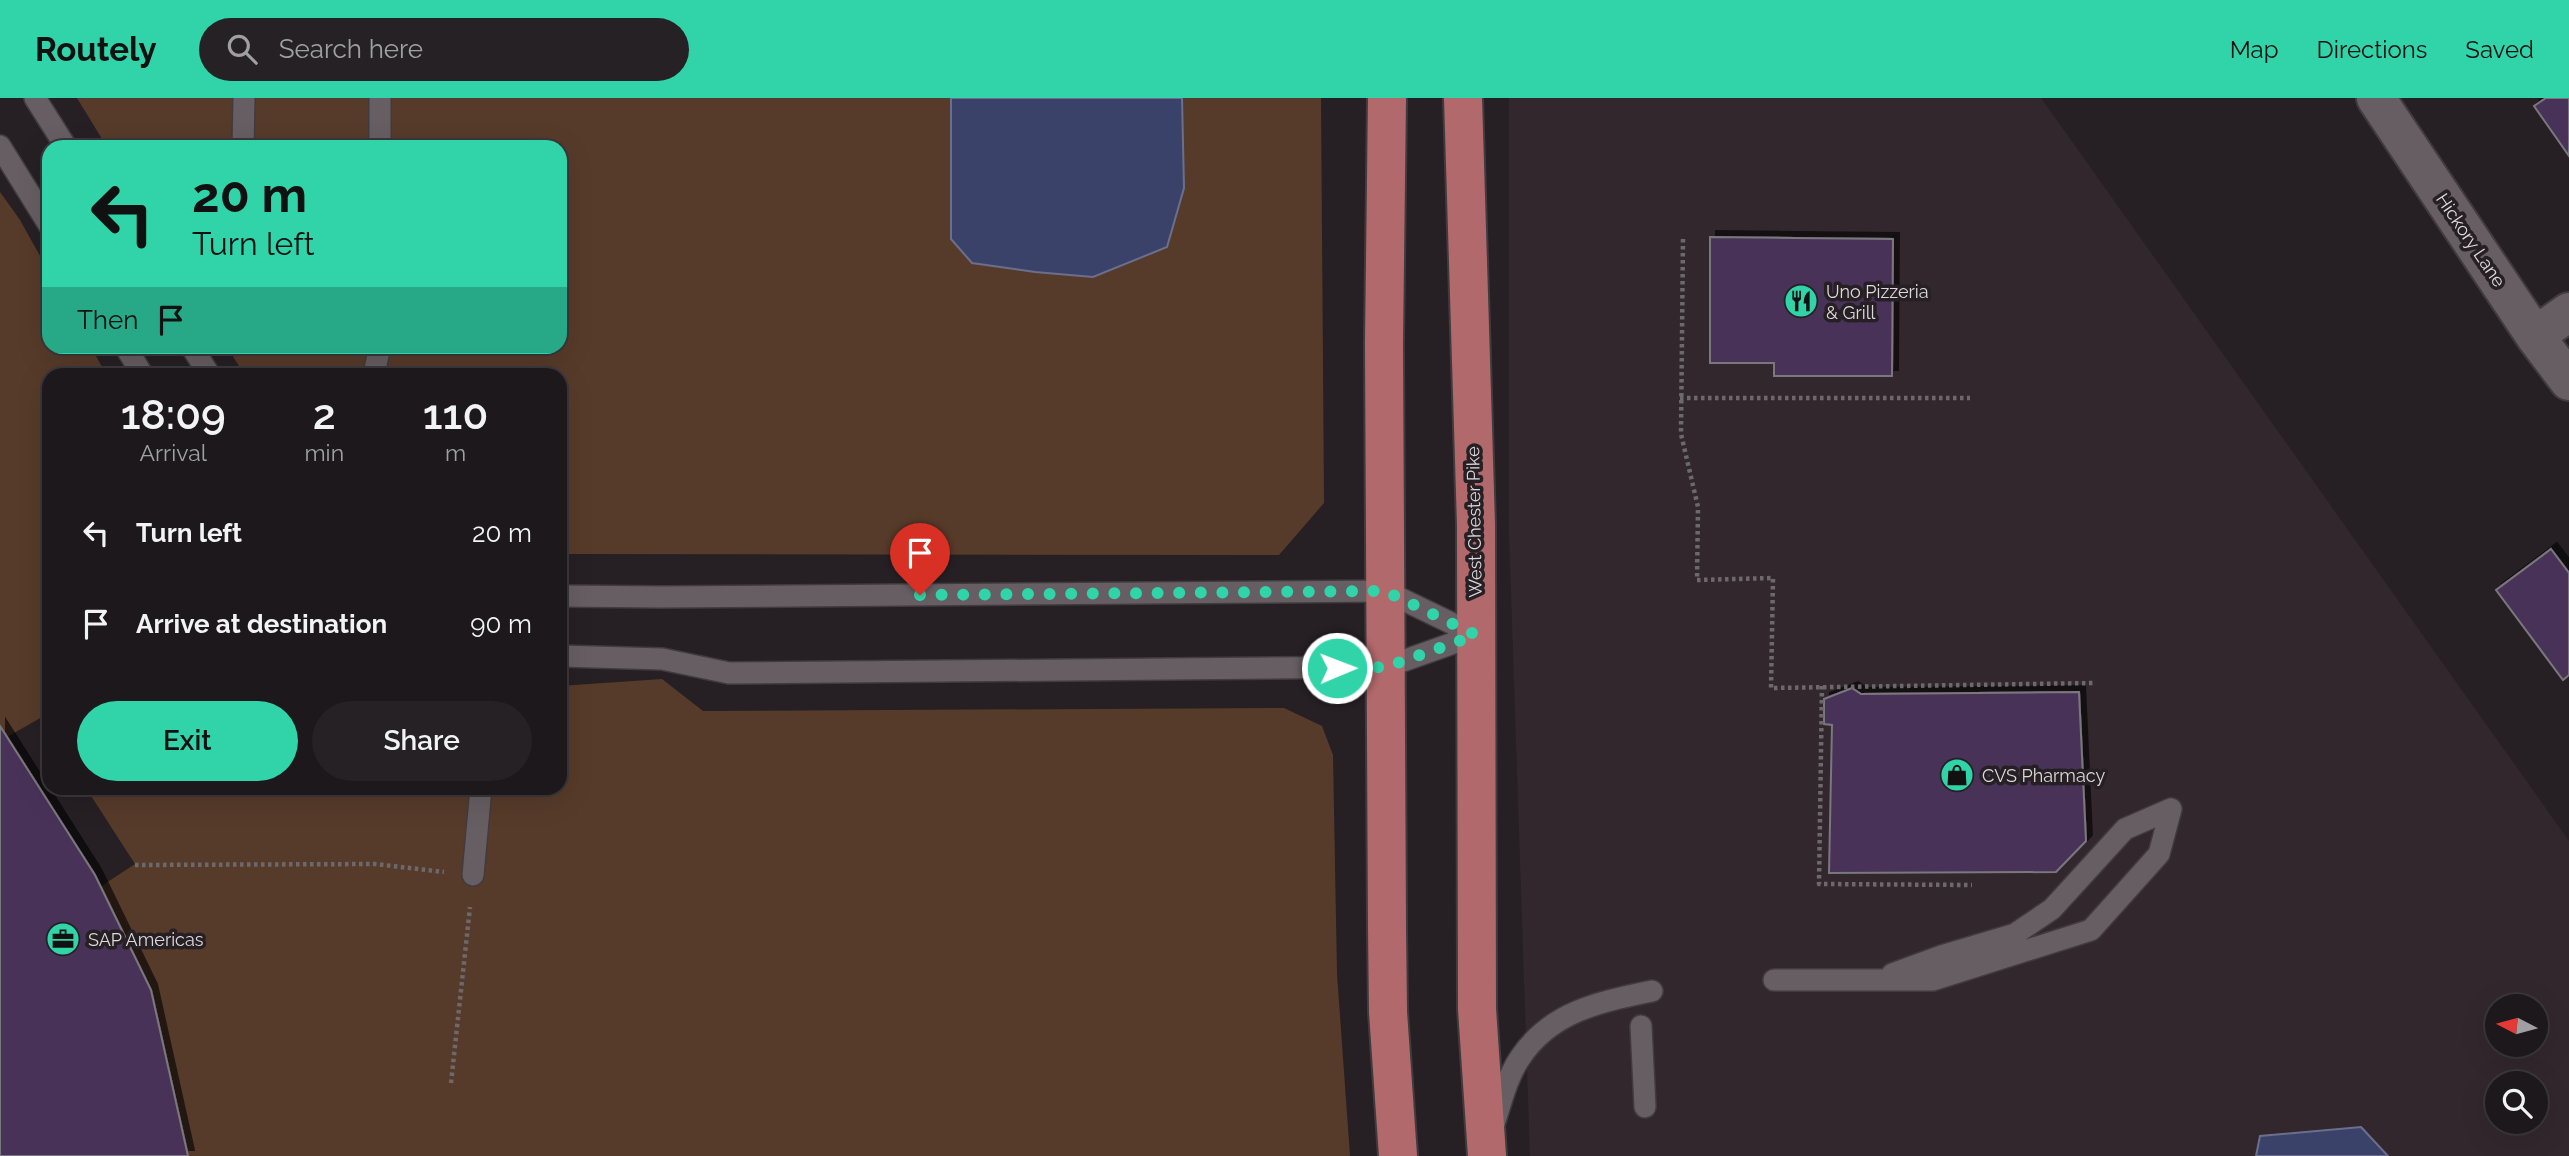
<!DOCTYPE html>
<html lang="en">
<head>
<meta charset="utf-8">
<style>
  body { margin:0; font-family:Raleway,sans-serif; background:#252124; color:#f1f3f6; height:100vh; display:flex; flex-direction:column; font-size:26px; white-space:nowrap }
  * { box-sizing:border-box; margin:0 }
  p { font-size:23px; color:#a0a0a3 }
  .icon { flex:none; width:38px; height:38px; fill:none; stroke:currentColor; stroke-width:2; stroke-linecap:round; stroke-linejoin:round }
  .map { position:relative; flex:1; overflow:hidden }
  .details { position:absolute; left:42px; top:270px; width:525px; height:427px; display:flex; flex-direction:column; background:#1c181b; border-radius:21px; box-shadow:0 7px 28px #0002,0 0 0 2px #3a373a }
  .details>* { flex:none }
  .hud { position:absolute; left:42px; top:42px; width:525px; height:214px; border-radius:21px; box-shadow:0 7px 28px #0002,0 0 0 2px #3a373a; background:#31d4a9; color:#111; overflow:hidden }
  .needle { width:46px; rotate:276deg }
  .controls { position:absolute; left:2485px; top:896px; display:grid; gap:14px }
  .controls a { display:grid; place-items:center; width:63px; height:63px; border-radius:50%; background:#1c181b; box-shadow:0 7px 28px #0002,0 0 0 2px #3a373a; font-size:35px }
  .pin { position:absolute; display:grid; place-items:center; width:60px; height:60px; color:#fff; margin:-72px -30px; border-radius:50% 50% 50% 0; rotate:-45deg; box-shadow:0 0 7px #0007 }
  .pin .icon { rotate:45deg }
  .me { position:absolute; width:77px; margin:-38px; rotate:89deg; stroke-linejoin:round; filter:drop-shadow(0 0 5px #0008) }
  .turn { display:flex; align-items:center; gap:24px; height:147px; padding:0 35px; font-size:32px }
  .turn .icon { width:91px; height:91px; stroke-width:2.5 }
  .turn b { display:block; font-size:49px; line-height:60px }
  .then { display:flex; align-items:center; height:66px; padding:0 35px; background:#0003; gap:14px; font-size:26px }
  .eta { display:flex; justify-content:space-evenly; align-items:center; height:119px; text-align:center }
  .eta b { font-size:42px; font-weight:600; line-height:49px }
  .button { display:flex; gap:14px; margin-top:auto; padding:14px 35px }
  .button a { flex:1; height:80px; border-radius:42px; background:#31d4a9; color:#111; font-size:28px; font-weight:600; line-height:80px; text-align:center }
  .button a+a { background:#252124; color:#f1f3f6 }
  ul { padding:0; list-style:none }
  li { display:flex; align-items:center; gap:21px; height:91px; padding:0 35px }
  li div { flex:1 }
  li b { display:block; font-size:26px }
  li em { font-style:normal }
  header { display:flex; align-items:center; gap:42px; box-sizing:border-box; height:98px; padding:0 35px; background:#31d4a9; color:#111 }
  header strong { font-size:33px }
  nav { display:flex; gap:38px; margin-inline-start:auto; font-size:24px }
  .search { width:490px; height:63px; background:#252124; display:flex; align-items:center; gap:18px; box-sizing:border-box; padding:0 24px; border-radius:38px; color:#a0a0a3; font-size:26px }
  .map>svg:first-child { display:block }
  .built { fill:#33272e; fill-rule:evenodd }
  .green { fill:#573b2a }
  .water { fill:#3a426a; stroke:#6b6f8c; stroke-width:2 }
  .building { fill:#483359; stroke:#7a777e; stroke-width:2; filter:url(#shadow) }
  .lines { fill:none; stroke-linecap:round; stroke-linejoin:round }
  .lane-casing { stroke:#403b3e; stroke-width:24 }
  .street-casing { stroke:#403b3e; stroke-width:42 }
  .highway-casing { stroke:#403b3e; stroke-width:42 }
  .path { stroke:#6d686b; stroke-width:4.5; stroke-dasharray:3.5 3.5; stroke-linecap:butt }
  .lane { stroke:#665e62; stroke-width:21 }
  .street { stroke:#665e62; stroke-width:38 }
  .highway { stroke:#b2696c; stroke-width:38 }
  .route { stroke:#31d4a9; stroke-width:12; stroke-dasharray:0 21.6 }
  .labels { text-anchor:middle; dominant-baseline:central; stroke-width:7; stroke-linejoin:round; paint-order:stroke }
  .street-label { font-size:18px; fill:#dcd8db; stroke:#262024 }
  .poi-label { font-size:18px; fill:#dcd8db; stroke:#262024; text-anchor:start }
</style>
</head>
<body>
<header>
<strong>Routely</strong>
<div class="search"><svg class="icon" aria-label="search" viewBox="0 0 24 24"><circle cx="10" cy="10" r="6"/><path d="M15 15l6 6"/></svg>Search here</div>
<nav><a>Map</a><a>Directions</a><a>Saved</a></nav>
</header>
<div class="map">
<svg width="2569" height="1058" viewBox="0 0 2569 1058">
  <defs>
    <filter id="shadow"><feDropShadow dx="6" dy="-6" stdDeviation="0" flood-color="#0009"/></filter>
  </defs>
  <rect width="100%" height="100%" fill="#262024"/>
  <!-- built -->
  <path class="built" d="M1509,0H2041L2569,743V1058H1530L1509,433ZM2497,908H2536V947H2497ZM2497,985H2536V1024H2497Z"/>
  <!-- green -->
  <path class="green" d="M77,0H1321L1324,405L1279,457L560,456V276H244L227,249L560,248V49H107Z
    M0,94L20,122L49,174V248L91,249L106,276H49V630L42,619L7,639L0,628Z
    M662,581L703,613L1284,610L1322,628L1333,657L1337,876L1350,1058H188L151,892L100,789L135,766L86,690H560V588Z"/>
  <!-- water -->
  <path class="water" d="M951,0H1182L1184,90L1167,149L1093,179L1035,174L972,165L951,141Z
    M2361,1029L2388,1058H2256L2260,1038Z"/>
  <!-- building -->
  <path class="building" d="M2546,0H2569V58L2534,8Z
    M1710,139L1893,141L1892,278H1774V265H1710Z
    M2551,451L2569,475V577L2563,582L2496,492Z
    M1852,590L1861,596L2079,594L2086,743L2056,774L1829,775L1832,627L1824,626V601Z
    M0,628L95,777L151,892L188,1058H0Z"/>
  <g class="lines">
    <defs>
      <path id="lane" d="M35,0L66,49
        M0,48L49,127
        M243,49L244,0
        M380,49V0
        M125,248L142,276
        M191,248L209,276
        M374,276L380,248
        M560,498L662,499L1385,493L1476,537
        M560,558L662,561L729,575L1386,569L1476,537
        M473,777L481,690
        M1892,876L1941,858L2015,836L2052,811L2125,731L2171,711
        M1774,882H1933L2091,832L2159,756L2171,711
        M1641,928L1645,1009
        M1494,1026C1501,1005 1507,979 1520,960C1551,913 1600,904 1652,893"/>
      <path id="street" d="M2376,0L2535,238L2569,283
        M2535,238L2569,214"/>
      <path id="highway" d="M1387,0L1384,245L1387,830L1388,914L1398,1058
        M1463,0L1476,427L1477,911L1487,1058"/>
    </defs>
    <!-- lane casing -->
    <use href="#lane" class="lane-casing"/>
    <!-- street casing -->
    <use href="#street" class="street-casing"/>
    <!-- highway casing -->
    <use href="#highway" class="highway-casing"/>
    <!-- path -->
    <path class="path" d="M1683,141L1681,336L1698,409L1697,482L1773,480L1771,590L2094,585
      M1680,300H1970
      M1822,588L1819,786L1972,787
      M135,767L375,766L444,774
      M451,985L470,809"/>
    <!-- lane -->
    <use href="#lane" class="lane"/>
    <!-- street -->
    <use href="#street" class="street"/>
    <!-- highway -->
    <use href="#highway" class="highway"/>
  </g>
  <g class="lines">
    <!-- route -->
    <path class="route" d="M920,497L1385,493L1476,537L1386,569L1337,570"/>
  </g>
  <!-- icons -->
  <defs>
    <symbol id="restaurant-disc" viewBox="-11 -11 22 22"><circle r="9.5" fill="#31d4a9" stroke="#262024"/><path d="M-5-6h1v4h1v-4h1v4h1v-4h1v5L-1.5 .5V6h-2V.5L-5-1ZM5-6V6H3V1.5H1.5Q1.5-4 5-6Z" fill="#111"/></symbol>
    <symbol id="shop-disc" viewBox="-11 -11 22 22"><circle r="9.5" fill="#31d4a9" stroke="#262024"/><path d="M-5-2.5h2.3a2.7 3.5 0 0 1 5.4 0H5L5.5 6h-11ZM-1.5-2.5h3a1.5 2.3 0 0 0-3 0Z" fill="#111"/></symbol>
    <symbol id="office-disc" viewBox="-11 -11 22 22"><circle r="9.5" fill="#31d4a9" stroke="#262024"/><path d="M-6-3h4V-5.5h4V-3h4V5H-6ZM-1-4.5V-3h2v-1.5ZM-6 0V1H6V0Z" fill="#111"/></symbol>
  </defs>
  <g fill-rule="evenodd">
    <use href="#restaurant-disc" x="1782" y="184" width="38" height="38"/>
    <use href="#shop-disc" x="1938" y="658" width="38" height="38"/>
    <use href="#office-disc" x="44" y="822" width="38" height="38"/>
  </g>
  <g class="labels">
    <!-- street labels -->
    <g class="street-label">
      <text transform="translate(2471 142) rotate(56)">Hickory Lane</text>
      <text transform="translate(1474 424) rotate(-91)">West Chester Pike</text>
    </g>
    <!-- poi labels -->
    <g class="poi-label">
      <text x="1826" y="193">Uno Pizzeria<tspan x="1826" dy="21">&amp; Grill</tspan></text>
      <text x="1982" y="677">CVS Pharmacy</text>
      <text x="88" y="841">SAP Americas</text>
    </g>
  </g>
</svg>
<div class="controls">
<a><svg class="needle" viewBox="-14 -14 28 28"><path d="M0-13l5 13h-10z" fill="#e53935"/><path d="M0 13l5-13h-10z" fill="#a0a0a3"/></svg></a>
<a><svg class="icon" aria-label="search" viewBox="0 0 24 24"><circle cx="10" cy="10" r="6"/><path d="M15 15l6 6"/></svg></a>
</div>
<div class="pin" style="left:920px;top:497px;background:#d93025"><svg class="icon" aria-label="arrive" viewBox="0 0 24 24"><path d="M6 21V4h12l-3 4 3 4H6"/></svg></div>
<svg class="me" style="left:1337px;top:570px" viewBox="-20 -20 40 40"><circle r="17" fill="#31d4a9" stroke="#fff" stroke-width="3"/><path d="M0-11L8 9 0 5-8 9z" fill="#fff"/></svg>
<div class="hud">
<div class="turn"><svg class="icon" aria-label="left" viewBox="0 0 24 24"><path d="M17 20v-9H6M10 6l-5 5 5 5"/></svg><div><b>20 m</b>Turn left</div></div>
<div class="then">Then<svg class="icon" aria-label="arrive" viewBox="0 0 24 24"><path d="M6 21V4h12l-3 4 3 4H6"/></svg></div>
</div>
<section class="details">
<div class="eta">
<div><b>18:09</b><p>Arrival</p></div>
<div><b>2</b><p>min</p></div>
<div><b>110</b><p>m</p></div>
</div>
<ul>
<li><svg class="icon" aria-label="left" viewBox="0 0 24 24"><path d="M17 20v-9H6M10 6l-5 5 5 5"/></svg><div><b>Turn left</b></div><em>20 m</em></li>
<li><svg class="icon" aria-label="arrive" viewBox="0 0 24 24"><path d="M6 21V4h12l-3 4 3 4H6"/></svg><div><b>Arrive at destination</b></div><em>90 m</em></li>
</ul>
<div class="button"><a>Exit</a><a>Share</a></div>
</section>
</div>
</body>
</html>
